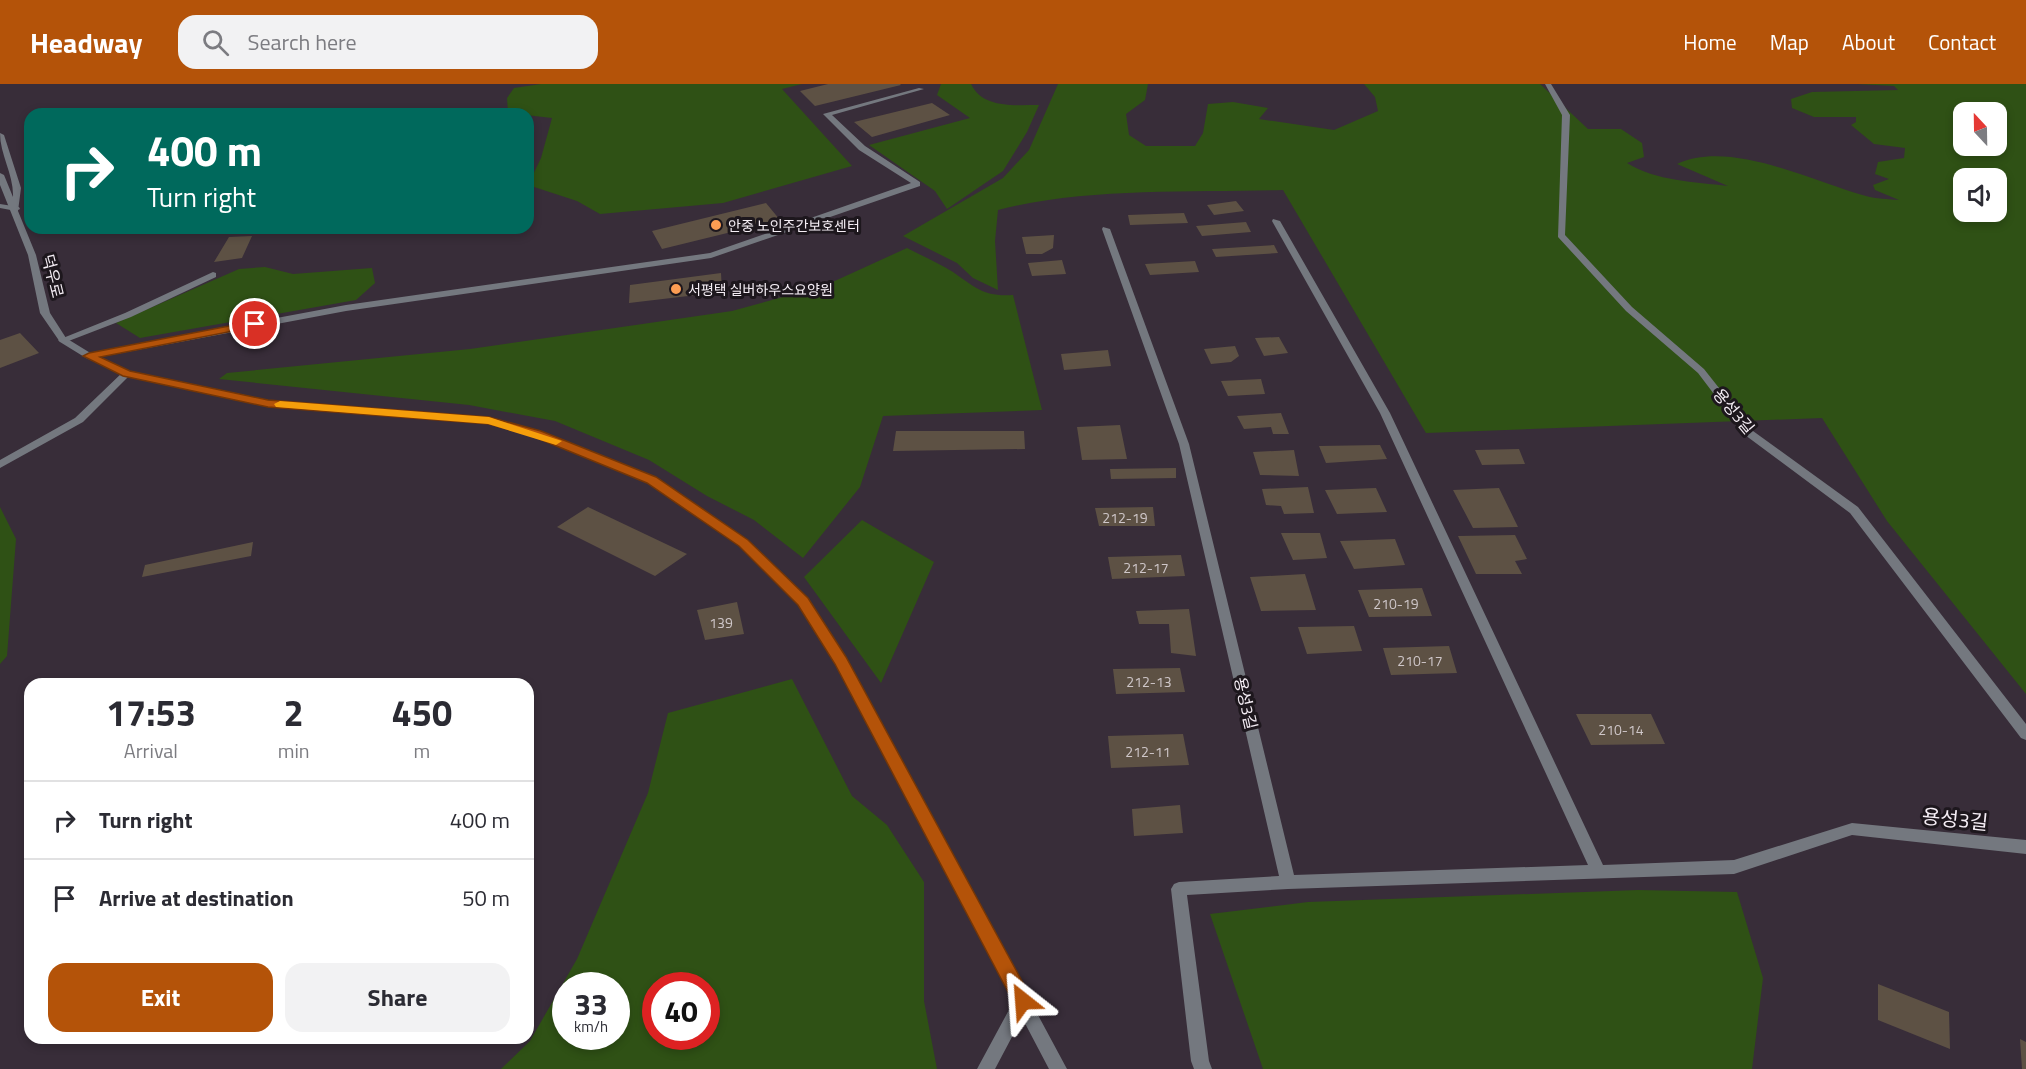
<!DOCTYPE html>
<html lang="en">
<head>
<meta charset="utf-8">
<style>
  body { margin:0; font-family:"Titillium Web","Noto Sans KR",sans-serif; background:#f2f2f3; color:#2b2b33; height:100vh; display:flex; flex-direction:column; font-size:22px; white-space:nowrap }
  * { box-sizing:border-box; margin:0 }
  p { font-size:20px; color:#7c7c81 }
  .icon { flex:none; width:33px; height:33px; fill:none; stroke:currentColor; stroke-width:2; stroke-linecap:round; stroke-linejoin:round }
  .map { position:relative; flex:1; overflow:hidden }
  .drawer { position:absolute; left:24px; top:594px; width:510px; height:366px; display:flex; flex-direction:column; background:#fff; border-radius:18px; box-shadow:0 3px 9px #0003 }
  .drawer>* { flex:none }
  .hud { position:absolute; left:24px; top:24px; width:510px; height:126px; border-radius:18px; box-shadow:0 3px 9px #0003; background:#00695c; color:#fff; overflow:hidden }
  .needle { width:39px; rotate:338deg }
  .tools { position:absolute; left:1953px; top:18px; display:grid; gap:12px }
  .tools a { display:grid; place-items:center; width:54px; height:54px; border-radius:12px; background:#fff; box-shadow:0 3px 9px #0003; font-size:30px }
  .speed { position:absolute; left:552px; top:888px; display:flex; gap:12px; font-size:30px; font-weight:700; text-align:center }
  .speed>* { display:grid; place-content:center; width:78px; height:78px; border-radius:50%; background:#fff; box-shadow:0 3px 9px #0003; line-height:1 }
  .speed small { font-size:15px; font-weight:400 }
  .speed .limit { border:9px solid #d22; background:#fff; color:#111 }
  .pin { position:absolute; display:grid; place-items:center; width:51px; height:51px; color:#fff; margin:-26px; border:3px solid #fff; border-radius:50%; box-shadow:0 2px 6px #0007 }
  .me { position:absolute; width:66px; margin:-33px; rotate:332deg; stroke-linejoin:round; filter:drop-shadow(0 0 4px #0008) }
  .turn { display:flex; align-items:center; gap:21px; height:126px; padding:0 24px; font-size:27px }
  .turn .icon { width:78px; height:78px; stroke-width:2.5 }
  .turn b { display:block; font-size:42px; line-height:51px }
  .eta { display:flex; justify-content:space-evenly; align-items:center; height:102px; text-align:center }
  .eta b { font-size:36px; font-weight:700; line-height:42px }
  .action { display:flex; gap:12px; margin-top:auto; padding:12px 24px }
  .action a { flex:1; height:69px; border-radius:18px; background:#b45309; color:#fff; font-size:24px; font-weight:700; line-height:69px; text-align:center }
  .action a+a { background:#f2f2f3; color:#2b2b33 }
  ul { padding:0; list-style:none }
  li { display:flex; align-items:center; gap:18px; height:78px; padding:0 24px; border-top:2px solid #e1e1e2 }
  li div { flex:1 }
  li b { display:block; font-size:22px }
  li em { font-style:normal }
  header { display:flex; align-items:center; gap:36px; box-sizing:border-box; height:84px; padding:0 30px; background:#b45309; color:#fff }
  header strong { font-size:28px }
  nav { display:flex; gap:33px; margin-inline-start:auto; font-size:21px }
  .search { width:420px; height:54px; background:#f2f2f3; display:flex; align-items:center; gap:15px; box-sizing:border-box; padding:0 21px; border-radius:18px; color:#7c7c81; font-size:22px }
  .map>svg:first-child { display:block }
  .green { fill:#2f5115; fill-rule:evenodd }
  .building { fill:#5d5144 }
  .lines { fill:none; stroke-linecap:round; stroke-linejoin:round }
  .service { fill:#74787f; fill-rule:evenodd }
  .minor { fill:#74787f; fill-rule:evenodd }
  .tertiary { fill:#74787f; fill-rule:evenodd }
  .route { fill:#b45309; stroke:#753606; stroke-width:1.5 }
  .slow { fill:#f59e0b }
  .poi-dot { fill:#fc9d53; stroke:#1d171d; stroke-width:2 }
  .labels { text-anchor:middle; dominant-baseline:central; stroke-width:6; stroke-linejoin:round; paint-order:stroke }
  .far-poi-label { font-size:14px; fill:#f5eef5; stroke:#1d171d; text-anchor:start }
  .number-label { font-size:14px; fill:#cfc7c9 }
  .street-label { font-size:16px; fill:#f5eef5; stroke:#1d171d }
  .near-street-label { font-size:20px; fill:#f5eef5; stroke:#1d171d }
</style>
</head>
<body>
<header>
<strong>Headway</strong>
<div class="search"><svg class="icon" aria-label="search" viewBox="0 0 24 24"><circle cx="10" cy="10" r="6"/><path d="M15 15l6 6"/></svg>Search here</div>
<nav><a>Home</a><a>Map</a><a>About</a><a>Contact</a></nav>
</header>
<div class="map">
<svg width="2026" height="985" viewBox="0 0 2026 985">
  <rect width="100%" height="100%" fill="#382d39"/>
  <!-- green -->
  <path class="green" d="M541,0H802L782,5L852,82L723,119L600,130L577,117L528,101L541,74L552,34L508,29L507,14L514,4Z
    M941,0H971C983,25 1015,21 1039,21L1027,48L1003,87L947,125L935,107L869,61L970,34L937,11Z
    M1058,0H1148L1145,16L1126,30L1129,51L1146,62H1195L1203,49L1208,20L1233,18L1268,24L1259,35L1334,46L1378,27L1375,13L1364,0H1540L1588,45H1621L1642,59L1644,73L1627,79C1656,97 1695,98 1728,102L1677,80C1731,55 1813,98 1866,112C1876,115 1888,115 1899,116L1875,106L1873,101L1889,95L1875,90L1878,78L1904,74L1905,64L1874,60L1851,41L1856,38V33H1814L1792,24L1791,15L1812,8L1898,6L1894,2L1857,0H2026V610L1887,437L1822,334L1426,349L1283,106C1191,109 1087,103 998,126L995,157L998,206L973,194L957,179L903,152L1003,94L1029,66ZM1964,28H1996V62H1964ZM1964,94H1996V128H1964Z
    M907,164C922,172 939,179 953,188C976,204 984,213 1013,211L1042,326L883,332L860,403L803,474L754,436L707,412L649,376L555,337L469,321L219,295L227,289L470,265L732,227L826,201Z
    M265,183L293,190L372,184L375,199L356,216L140,254L116,239L239,185Z
    M0,423L16,455L7,572L0,580Z
    M862,436L934,478L881,599L804,493Z
    M792,595L852,712L887,741L924,798V917L937,985H501L530,957L577,875L648,709L668,629ZM566,902H616V952H566ZM656,902H706V952H656Z
    M1638,806L1737,808L1763,894L1752,985H1263L1210,830L1308,818Z"/>
  <!-- building -->
  <path class="building" d="M828,0H900L901,1L815,22L800,7Z
    M932,19L950,31L872,53L854,38Z
    M1236,117L1244,127L1214,131L1207,121Z
    M766,119L780,136L662,165L652,147Z
    M1184,129L1188,139L1130,141L1128,131Z
    M1246,138L1251,148L1202,152L1196,142Z
    M1054,151L1053,164L1042,170H1026L1022,153Z
    M252,152L242,174L214,178L229,153Z
    M1274,161L1278,169L1216,173L1212,165Z
    M1062,176L1066,190L1032,192L1028,179Z
    M1195,177L1199,188L1150,191L1145,180Z
    M721,189L722,208L629,219L630,201Z
    M20,249L39,269L0,284V256Z
    M1279,253L1288,269L1264,272L1255,254Z
    M1235,262L1239,272L1231,278L1211,280L1204,265Z
    M1108,266L1111,282L1064,286L1061,270Z
    M1261,295L1265,310L1228,312L1221,297Z
    M1281,329L1289,350H1273L1271,343L1244,345L1237,332Z
    M1120,341L1127,375L1082,376L1077,343Z
    M896,347H1024L1025,365L893,367Z
    M1380,361L1387,375L1326,379L1319,362Z
    M1519,365L1525,380L1482,381L1475,366Z
    M1294,366L1299,392L1260,391L1253,368Z
    M1176,384V394L1111,395L1110,385Z
    M1308,403L1314,429L1284,430L1281,422L1266,421L1262,405Z
    M1376,404L1387,428L1337,430L1325,406Z
    M1499,404L1518,443L1473,444L1453,406Z
    M588,423L687,470L655,492L557,443Z
    M1153,423L1155,442H1099L1095,424Z
    M1281,449H1320L1327,474L1293,476Z
    M1515,451L1527,475L1515,477L1522,490H1476L1458,452Z
    M1395,455L1405,481L1354,485L1340,457Z
    M253,458L251,472L142,493L145,481Z
    M1181,471L1185,492L1112,495L1108,473Z
    M1305,490L1316,526L1261,527L1250,493Z
    M1422,504L1432,532L1369,533L1358,506Z
    M737,518L744,550L705,556L697,526Z
    M1189,525L1196,572L1171,569L1169,540H1139L1136,527Z
    M1354,542L1362,567L1307,570L1298,543Z
    M1449,562L1457,589L1391,591L1383,564Z
    M1180,584L1185,608L1116,610L1113,585Z
    M1576,630H1651L1665,660L1591,661Z
    M1183,650L1189,681L1111,684L1108,652Z
    M1180,721L1183,749L1134,752L1132,725Z
    M1878,900L1949,928L1950,965L1878,936Z
    M2020,955L2026,958V985H2022Z"/>
  <g class="lines">
    <!-- service -->
    <path class="service" d="M919,4L924,5L832,31L865,62L920,98V102L711,174L346,227L89,275L84,272L89,269L346,221L710,169L911,99L859,66L823,30Z
      M213,188L216,189V193L131,233L66,258H60L58,256L125,229Z
      M127,286L132,289L83,338L0,384V376L75,334L124,287Z"/>
    <!-- minor -->
    <path class="minor" d="M1545,0H1551L1570,31L1565,151L1632,223L1704,285L1753,347L1858,423L2026,640V656L2021,654L1850,429L1745,351L1698,289L1626,227L1558,153L1562,31Z
      M0,120L19,123L20,125L16,127L0,124Z
      M1273,135L1280,137L1390,329L1603,781L1734,776L1852,739L2026,756V770L1852,751L1734,790L1288,805L1187,811L1209,977L1212,985H1194L1191,977L1171,805L1174,800L1179,798L1279,792L1179,360L1102,145L1103,143L1110,145L1189,360L1294,791L1588,781L1380,329L1272,137Z
      M1023,909L1029,911L1031,917L995,985H977L1017,911Z"/>
    <!-- tertiary -->
    <path class="tertiary" d="M0,49L4,51L21,104L18,127L36,171L50,229L66,254L92,270L130,287L268,316L489,333L541,347L656,393L748,456L807,515L846,574L1067,985H1049L836,580L799,521L740,462L648,399L533,351L489,339L268,322L124,291L86,274L60,258L40,229L28,171L0,101V89L4,91L13,113C14,91 0,71 0,49Z"/>
  </g>
  <!-- route -->
  <path class="route" d="M255,237L259,238V242L100,273L130,287L268,316L489,333L541,347L656,393L748,456L808,514L846,573L1029,910L1032,917L1029,923L1023,926L1016,923L835,580L798,521L739,462L647,399L532,352L489,340L268,323L123,292L83,272L89,269Z"/>
  <!-- slow -->
  <path class="slow" d="M280,317L489,333L562,357L556,361L488,340L276,323L274,320Z"/>
  <!-- markers -->
  <g class="poi-dot">
    <circle cx="716" cy="141" r="6"/>
    <circle cx="676" cy="205" r="6"/>
  </g>
  <g class="labels">
    <!-- far-poi labels -->
    <g class="far-poi-label">
      <text x="728" y="141">안중 노인주간보호센터</text>
      <text x="688" y="205">서평택 실버하우스요양원</text>
    </g>
    <!-- number labels -->
    <g class="number-label">
      <text x="1125" y="433">212-19</text>
      <text x="1146" y="483">212-17</text>
      <text x="1396" y="519">210-19</text>
      <text x="721" y="538">139</text>
      <text x="1420" y="576">210-17</text>
      <text x="1149" y="597">212-13</text>
      <text x="1621" y="645">210-14</text>
      <text x="1148" y="667">212-11</text>
    </g>
    <!-- street labels -->
    <g class="street-label">
      <text transform="translate(53 192) rotate(76)">덕우로</text>
      <text transform="translate(1734 327) rotate(50)">용성3길</text>
      <text transform="translate(1246 619) rotate(77)">용성3길</text>
    </g>
    <!-- near-street labels -->
    <g class="near-street-label">
      <text transform="translate(1955 735) rotate(6)">용성3길</text>
    </g>
  </g>
</svg>
<div class="tools">
<a><svg class="needle" viewBox="-14 -14 28 28"><path d="M0-13l5 13h-10z" fill="#e53935"/><path d="M0 13l5-13h-10z" fill="#7c7c81"/></svg></a>
<a><svg class="icon" aria-label="sound" viewBox="0 0 24 24"><path d="M4 9h4l5-4v14l-5-4H4zM17 9q2 3 0 6"/></svg></a>
</div>
<div class="speed"><div>33<small>km/h</small></div><div class="limit">40</div></div>
<div class="pin" style="left:255px;top:240px;background:#d93025"><svg class="icon" aria-label="arrive" viewBox="0 0 24 24"><path d="M6 21V4h12l-3 4 3 4H6"/></svg></div>
<svg class="me" style="left:1023px;top:917px" viewBox="-20 -20 40 40"><path d="M0-17L14 15 0 8-14 15z" fill="#b45309" stroke="#fff" stroke-width="4"/></svg>
<div class="hud">
<div class="turn"><svg class="icon" aria-label="right" viewBox="0 0 24 24"><path d="M7 20v-9h11M14 6l5 5-5 5"/></svg><div><b>400 m</b>Turn right</div></div>
</div>
<section class="drawer">
<div class="eta">
<div><b>17:53</b><p>Arrival</p></div>
<div><b>2</b><p>min</p></div>
<div><b>450</b><p>m</p></div>
</div>
<ul>
<li><svg class="icon" aria-label="right" viewBox="0 0 24 24"><path d="M7 20v-9h11M14 6l5 5-5 5"/></svg><div><b>Turn right</b></div><em>400 m</em></li>
<li><svg class="icon" aria-label="arrive" viewBox="0 0 24 24"><path d="M6 21V4h12l-3 4 3 4H6"/></svg><div><b>Arrive at destination</b></div><em>50 m</em></li>
</ul>
<div class="action"><a>Exit</a><a>Share</a></div>
</section>
</div>
</body>
</html>
